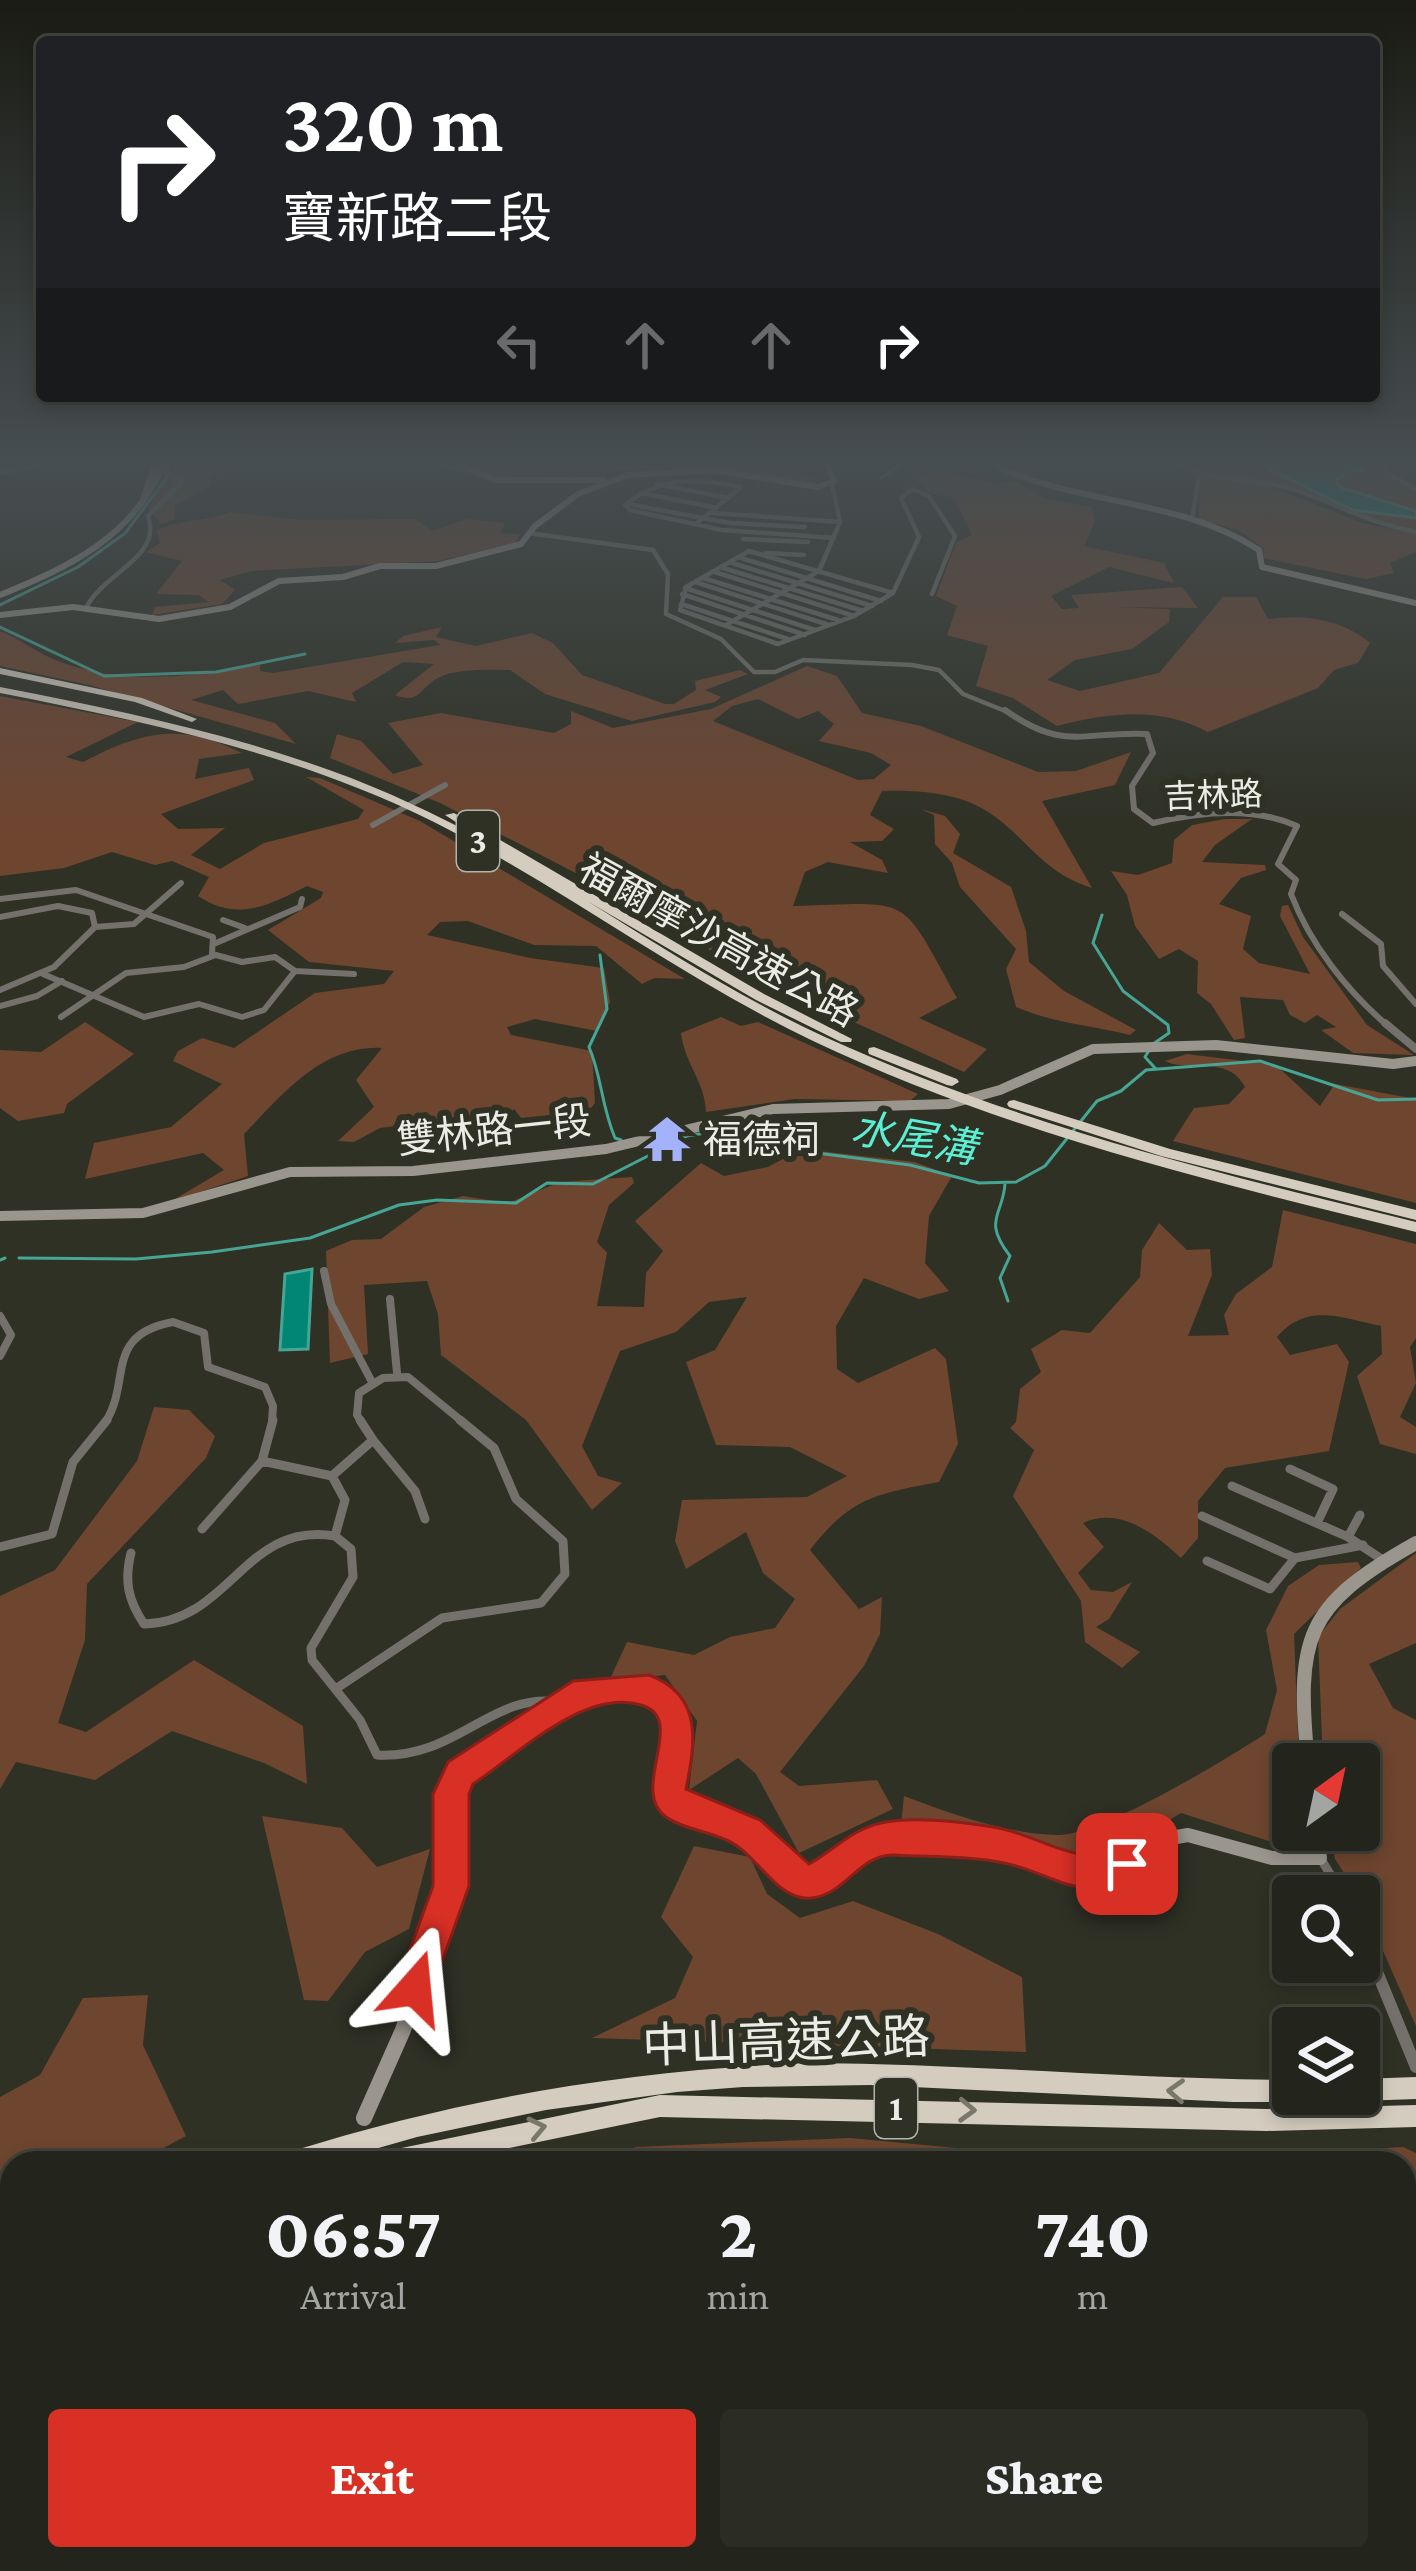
<!DOCTYPE html>
<html lang="en">
<head>
<meta charset="utf-8">
<style>
  body { margin:0; font-family:"Crimson Pro","Noto Sans TC",serif; background:#2b2d25; color:#f1f3f6; height:100vh; display:flex; flex-direction:column; font-size:45px; white-space:nowrap }
  * { box-sizing:border-box; margin:0 }
  p { font-size:39px; color:#a3a5a3 }
  .icon { flex:none; width:66px; height:66px; fill:none; stroke:currentColor; stroke-width:2; stroke-linecap:round; stroke-linejoin:round }
  .map { position:relative; flex:1; overflow:hidden }
  .sheet { position:absolute; left:0px; top:2151px; width:1416px; height:420px; display:flex; flex-direction:column; background:#23251c; border-radius:36px 36px 0 0; box-shadow:0 6px 18px #0003,0 0 0 3px #40423b }
  .sheet>* { flex:none }
  .banner { position:absolute; left:36px; top:36px; width:1344px; height:366px; border-radius:12px; box-shadow:0 6px 18px #0003,0 0 0 3px #40423b; background:#202124; color:#fff; overflow:hidden }
  .needle { width:78px; rotate:33deg }
  .tools { position:absolute; left:1272px; top:1743px; display:grid; gap:24px }
  .tools a { display:grid; place-items:center; width:108px; height:108px; border-radius:12px; background:#23251c; box-shadow:0 6px 18px #0003,0 0 0 3px #40423b; font-size:60px }
  .pin { position:absolute; display:grid; place-items:center; width:102px; height:102px; color:#fff; margin:-51px; border-radius:24px; box-shadow:0 6px 18px #0006 }
  .me { position:absolute; width:132px; margin:-66px; rotate:18deg; stroke-linejoin:round; filter:drop-shadow(0 0 9px #0008) }
  .turn { display:flex; align-items:center; gap:42px; height:252px; padding:0 48px; font-size:54px }
  .turn .icon { width:156px; height:156px; stroke-width:2.5 }
  .turn b { display:block; font-size:84px; line-height:102px }
  .lanes { display:flex; align-items:center; height:114px; padding:0 48px; background:#0003; justify-content:center; gap:60px; direction:ltr }
  .lanes .off { opacity:.35 }
  .eta { display:flex; justify-content:space-evenly; align-items:center; height:204px; text-align:center }
  .eta b { font-size:72px; font-weight:800; line-height:84px }
  .cta { display:flex; gap:24px; margin-top:auto; padding:24px 48px }
  .cta a { flex:1; height:138px; border-radius:12px; background:#d93025; color:#fff; font-size:48px; font-weight:800; line-height:138px; text-align:center }
  .cta a+a { background:#2b2d25; color:#f1f3f6 }
  .map>svg:first-child { display:block }
  .built { fill:#393b29 }
  .green { fill:#6e452f; fill-rule:evenodd }
  .water { fill:#008673; stroke:#46a595; stroke-width:3 }
  .lines { fill:none; stroke-linecap:round; stroke-linejoin:round }
  .stream { stroke:#46a595; stroke-width:3 }
  .street-far4 { stroke:#74716c; stroke-width:4.5 }
  .street-far3 { stroke:#74716c; stroke-width:6 }
  .street-far2 { stroke:#74716c; stroke-width:8 }
  .street-far1 { stroke:#74716c; stroke-width:9 }
  .street { stroke:#74716c; stroke-width:12 }
  .secondary-far3 { stroke:#9b968d; stroke-width:6 }
  .secondary-far2 { stroke:#9b968d; stroke-width:10 }
  .secondary-far1 { stroke:#9b968d; stroke-width:14 }
  .secondary { stroke:#9b968d; stroke-width:16 }
  .highway { fill:#d4ccbf; fill-rule:evenodd }
  .oneway { stroke:#79776a }
  .route { fill:#d93025; stroke:#8d1f18; stroke-width:3 }
  .labels { text-anchor:middle; dominant-baseline:central; stroke-width:12; stroke-linejoin:round; paint-order:stroke }
  .far-street-label { font-size:33px; fill:#ebece5; stroke:#2f3125 }
  .shield { fill:#2f3125; stroke:#b3b4ab; stroke-width:3 }
  .shield-label { font-size:36px; font-weight:bold; fill:#ebece5 }
  .street-label { font-size:39px; fill:#ebece5; stroke:#2f3125 }
  .poi-label { font-size:39px; fill:#ebece5; stroke:#2f3125; text-anchor:start }
  .water-label { font-size:42px; font-style:italic; fill:#5aeed2; stroke:#2f3125 }
  .near-street-label { font-size:48px; fill:#ebece5; stroke:#2f3125 }
</style>
</head>
<body>
<div class="map">
<svg width="1416" height="2571" viewBox="0 0 1416 2571">
  <rect width="100%" height="100%" fill="#2f3125"/>
  <!-- built -->
  <path class="built" d="M762,480L831,492L833,520L720,510Z"/>
  <!-- green -->
  <path class="green" d="M174,465H240L209,477L211,485L175,506V519L161,524L148,508Z
    M472,465H780L823,481L808,484L680,467L497,477Z
    M1184,465H1385L1390,475L1416,487V530C1365,520 1321,496 1269,486L1362,523L1416,534V552L1390,563L1394,573L1366,579L1263,558L1264,549L1240,531L1199,519L1200,475Z
    M938,470L991,483L1018,482L1043,498L1091,507L1095,521L1084,546L1164,563L1174,583L1109,567L1051,596L1062,609L1079,608L1071,595L1182,587L1198,608L1112,607L1170,609L1169,622L1132,649L1075,660L1047,680L1080,691L1159,673L1223,597H1256L1268,619C1304,614 1342,619 1370,643L1358,663L1334,670L1318,688L1208,732C1159,706 1109,713 1057,726L1013,698L976,686L988,646L947,635L957,606L936,596L956,543L972,535L954,498L930,493L916,479Z
    M231,512L298,520L415,519L432,531L468,519L505,523L500,533L520,534L515,543L438,561L251,571L220,580L235,590L222,604L152,615L155,607L209,602L199,595L156,594L182,561L146,552L160,543L157,530C179,520 204,522 231,512Z
    M442,627L436,637L476,646L532,633L553,643L582,675L665,704H674L696,690L695,681L740,670L748,674L705,690L721,697L715,702L632,721L545,694L510,670C489,670 457,668 438,678C419,688 420,705 395,695L434,664L403,662L352,693L356,702L308,691L238,704L223,690L191,700L275,723L296,744L89,685L0,666V631C21,639 38,654 58,661C123,686 192,677 260,664V671L273,673L440,645L434,640L395,643L403,636Z
    M807,666L837,676L862,713L921,726L1038,772L1076,771L1131,752L1115,785L1042,801L1092,888C1040,872 1027,836 985,810C955,792 915,790 882,791L870,815L894,829L882,841L850,842L882,860L888,873L828,862L805,872L793,906C914,903 898,891 957,998L919,1018L987,1049L964,1072L757,978L595,883L440,803L330,758L337,734L361,741L393,774L423,765L388,723L441,713L554,733L571,724V711L613,728L711,709ZM758,699L798,719L818,711L834,724L819,741L871,753L891,765L874,779L858,780L713,721L732,706Z
    M0,696L138,722L66,757L83,762C140,732 180,721 242,753L199,759L195,779L249,768L254,780L161,814L178,829L225,828L191,855L220,869L264,843L358,819L364,810L306,777L320,778L420,821L685,979L654,978L642,984L596,946L534,945L468,921L440,922L427,935L530,958L604,968L610,1002L597,1031L535,1019L507,1027L511,1035L592,1051L595,1103L578,1125L530,1129L514,1109L491,1136L450,1135L443,1120L380,1128L354,1142L338,1141L374,1107L356,1080L382,1048C322,1045 284,1093 244,1134L248,1176L170,1202L224,1170L203,1153L85,1179L94,1143L171,1127L222,1084L173,1061L178,1051L202,1038L234,1048L315,993L384,984L394,971L309,962L268,930L321,898L323,892L307,886C268,906 237,922 198,896L209,877L172,861L155,865L112,852L64,868L0,876Z
    M921,809L945,816L960,834L953,853L1011,887L1026,931L1029,962L1064,991L1136,1030L1130,1035C1090,1025 1053,1023 1016,1007L1006,969L1016,949L960,887L952,863L935,844L934,815Z
    M1225,819H1252L1215,845L1202,862L1265,865L1266,870L1241,878L1219,904L1251,916L1243,949L1259,963L1310,974L1280,916L1282,906L1288,905L1303,937L1367,1025L1414,1055L1353,1053L1321,1030L1336,1027L1317,1015L1305,1023L1290,1015L1283,1000L1240,997L1245,1038L1234,1040L1211,1004L1197,993L1198,961L1179,949L1159,959L1135,926L1127,895L1111,871L1138,875L1172,863L1174,840L1192,825Z
    M721,1017L741,1026L758,1022L918,1094L910,1101L795,1099L706,1112C705,1081 685,1065 681,1033Z
    M85,1022L134,1054L67,1104L64,1113L18,1121L0,1108V1050L41,1052Z
    M1187,1054L1276,1065L1320,1106L1335,1084L1416,1099V1203L1173,1141L1194,1108L1229,1104L1245,1087C1228,1054 1189,1073 1165,1061Z
    M801,1149L915,1162L952,1176L929,1216L925,1263L949,1291L919,1299L864,1278L836,1326L837,1369L858,1383L935,1348L946,1359L958,1444L939,1482C876,1494 851,1497 810,1550L859,1609L882,1597L880,1634L864,1666L780,1772L799,1786L877,1780L893,1809L799,1853L756,1774L738,1758L689,1790L697,1721L665,1675L609,1681L627,1642L694,1655L730,1637L775,1628L795,1599L763,1573L746,1532L686,1569L675,1541L682,1500L807,1497L847,1476L790,1447L716,1445L686,1362L715,1350L747,1297L709,1302L676,1332L620,1351L582,1446L598,1476L622,1483L592,1510L526,1420L441,1355L438,1314L427,1281L364,1285L368,1354L330,1363L326,1251L352,1240L381,1239L424,1207L463,1196L508,1203L560,1182L632,1177L634,1183L609,1205L597,1242L607,1253L597,1306L644,1307L646,1273L663,1251L635,1221L701,1163L724,1176L768,1167Z
    M1283,1210L1416,1244V1338L1410,1347L1416,1383L1400,1417L1416,1427V1454L1380,1444L1357,1376L1382,1354L1381,1326C1341,1318 1307,1302 1277,1337L1290,1355L1337,1344L1349,1362L1329,1451L1225,1468L1198,1501V1538L1181,1558C1155,1534 1120,1506 1083,1523L1104,1547L1078,1573L1091,1590L1113,1592L1132,1582L1109,1619L1096,1627L1140,1652L1122,1668L1085,1642L1081,1601L1013,1496L1034,1450L1010,1428L1016,1422L1020,1389L1041,1372L1031,1349L1062,1330L1090,1333L1140,1277L1142,1250L1159,1223L1187,1250L1210,1249L1212,1275L1188,1336L1229,1335L1224,1315L1236,1294L1272,1267Z
    M154,1407L189,1410L215,1436L206,1458L87,1584L85,1640L58,1723L86,1732L194,1660L303,1726L307,1784L264,1763L172,1731L95,1780L16,1762L0,1789V1596L55,1570L137,1461Z
    M1416,1553V1643L1369,1664L1393,1708L1416,1720V2026L1359,1896L1335,1859L1329,1830H1359V1764H1323L1318,1637L1340,1609Z
    M1358,1562L1361,1568L1294,1634L1299,1764H1293V1830H1306L1307,1835L1288,1847L1181,1813L1094,1866L1007,1839L914,1831L901,1825L904,1796C950,1814 1008,1834 1057,1835C1100,1836 1225,1760 1265,1734L1277,1690L1266,1630L1288,1586L1319,1565Z
    M262,1816L342,1828L377,1867L430,1849L409,1929L365,1952L328,2001L304,2000Z
    M694,1846L750,1857L767,1894L800,1918L853,1901L938,1934L1022,1977L1026,2052L592,2038L675,1998L693,1957L661,1917Z
    M148,1995L143,2045L186,2136L135,2163H12V2229L0,2235V2097L40,2075L83,1998Z
    M850,2138L988,2151L1185,2160L1403,2147L1416,2153V2177L1404,2175V2163L610,2160L636,2147Z
    M1404,2409L1416,2423V2571H1184L1170,2559H1404Z"/>
  <!-- water -->
  <path class="water" d="M1260,465H1357L1363,471H1349L1336,480L1339,487L1416,511V518L1353,510Z
    M312,1269L308,1349L280,1350L285,1274Z"/>
  <g class="lines">
    <!-- stream -->
    <path class="stream" d="M168,465V470
      M881,478L900,465
      M126,532L167,477
      M0,605L78,567L124,534
      M0,627L104,676L216,672L305,654
      M1102,915L1093,943L1123,991L1168,1025L1169,1033L1153,1044
      M600,955L607,1009L589,1047C602,1077 601,1105 615,1138L621,1140
      M1148,1052L1145,1057L1155,1068
      M1005,1184C1003,1215 982,1220 1010,1256L1000,1278L1008,1301
      M19,1258L136,1259L212,1252L310,1238L399,1205L437,1200L516,1203L547,1183L593,1184L687,1136L717,1131L750,1135L778,1148L910,1165L979,1183L1016,1182L1045,1166L1097,1101L1121,1091L1146,1070L1260,1061L1378,1100L1416,1099
      M0,1260L5,1258"/>
    <!-- street-far4 -->
    <path class="street-far4" d="M441,465L462,470
      M1177,465C1216,484 1259,477 1298,491C1344,507 1366,522 1416,532
      M1374,465L1416,489
      M0,473L38,465
      M656,484L729,498
      M641,493L717,508
      M628,504L730,523L805,527
      M713,513L840,522
      M1192,520L1199,476
      M696,524L741,487C695,478 664,475 625,505L630,510L722,530L834,538
      M528,533L653,550L668,574L666,614L721,639L754,672H775L803,660L912,665L939,670L963,694L1010,713
      M743,539L808,542
      M749,551L893,593L854,616L778,644L680,610L686,587Z
      M766,553L804,555
      M741,558L881,601
      M732,563L872,606
      M723,568L863,611
      M715,572L854,616
      M703,578L838,620
      M695,582L829,625
      M685,588L815,630
      M893,593L919,537L901,498L912,489L929,496L955,536L932,594
      M682,594L805,635
      M681,604L788,639
      M86,608C103,573 163,557 148,516L183,481L155,466
      M726,625L819,571L840,522L832,484"/>
    <!-- street-far3 -->
    <path class="street-far3" d="M1005,710C1064,752 1082,731 1147,734L1153,753L1132,786L1134,809L1153,823C1199,812 1253,806 1297,826L1278,864L1296,880L1291,894C1310,944 1347,991 1388,1026
      M373,825L445,785
      M0,899L76,890L213,937L212,954L242,962L275,957L295,971L264,1010L242,1017L199,1004L144,1017L43,974
      M1342,914L1381,944L1383,966L1416,1004
      M0,917L58,906L92,913L95,927
      M223,920L245,928
      M95,927L134,924L181,883
      M216,943L300,907L302,899
      M295,971L354,974
      M0,990L54,967L95,927
      M0,1006L37,996L62,981
      M61,1017L126,973L184,967L213,956"/>
    <!-- street-far2 -->
    <path class="street-far2" d="M1385,1023L1416,1049
      M324,1271L331,1304L373,1384
      M390,1299L397,1373
      M0,1316L11,1335L0,1356
      M105,1423C132,1382 103,1335 173,1322L204,1333L208,1367L265,1387L273,1406L272,1423
      M362,1423L357,1415L359,1393L383,1378L408,1377L464,1423"/>
    <!-- street-far1 -->
    <path class="street-far1" d="M273,1420L262,1461L332,1476L345,1500L335,1536L351,1549L353,1577L311,1648L312,1660L360,1720L377,1755C458,1759 490,1692 560,1702
      M373,1440L415,1491L425,1519
      M1290,1469L1333,1489L1317,1523
      M332,1476L373,1440L360,1420
      M1232,1486L1348,1537L1383,1560
      M1202,1516L1295,1558L1363,1545
      M202,1529L262,1461
      M1348,1537L1360,1515
      M0,1547L52,1534L73,1462L107,1420
      M131,1553C124,1581 128,1600 144,1624C231,1622 244,1521 335,1536
      M1207,1561L1270,1589L1295,1558
      M337,1688L442,1618L541,1603L565,1574L563,1541L516,1499L494,1448L460,1420
      M1321,1859L1343,1896"/>
    <!-- street -->
    <path class="street" d="M1359,1928L1416,2067"/>
    <!-- secondary-far3 -->
    <path class="secondary-far3" d="M459,465L496,480H603
      M995,465C1079,506 1180,498 1259,550L1262,567L1416,603
      M144,496L155,465
      M0,595C69,567 133,537 163,465
      M0,615L73,607L159,619L230,607L279,581L343,577L380,566H436L521,544L535,526L578,494L628,475L712,470L818,487L834,481L827,465"/>
    <!-- secondary-far2 -->
    <path class="secondary-far2" d="M0,1216L143,1213L290,1172L413,1171L606,1149L773,1109L949,1104L1000,1090L1093,1049L1216,1045L1393,1064L1416,1061"/>
    <!-- secondary-far1 -->
    <path class="secondary-far1" d="M1308,1764C1296,1638 1303,1606 1416,1543
      M437,1929C441,1915 449,1900 451,1885C455,1857 442,1820 452,1793C472,1736 657,1631 679,1731C684,1751 669,1774 667,1794L679,1806L747,1832L802,1881L818,1880L883,1838L996,1844L1080,1873L1106,1874L1165,1839L1188,1835L1272,1858H1320L1316,1830"/>
    <!-- secondary -->
    <path class="secondary" d="M364,2118L403,2030L438,1926
      M0,2493L12,2488"/>
    <!-- highway -->
    <path class="highway" d="M0,668L142,698L197,719L192,722L135,702L0,674Z
      M0,687C112,709 225,732 332,771C385,790 435,814 484,840L445,815L454,813L764,994L852,1039L851,1042H841L756,1000L587,901C665,949 742,999 825,1037C1013,1123 1215,1173 1416,1222V1232C1211,1182 1002,1131 811,1040C680,977 564,888 434,822C298,754 148,722 0,693Z
      M874,1047L957,1079L959,1082L952,1086L947,1085L869,1054L868,1051L869,1048Z
      M1014,1100L1170,1149L1416,1210V1220L1161,1156L1009,1107L1007,1104L1009,1101Z
      M809,2063C971,2064 1131,2079 1293,2080V2094H1303L1301,2099L1293,2102H1233L870,2085L743,2087L677,2092L546,2110L417,2137L326,2163H278L281,2155L289,2152C463,2098 627,2070 809,2063Z
      M1416,2077V2099L1359,2101L1351,2098L1350,2094H1359V2079Z
      M660,2095L1267,2109L1416,2105V2127L1267,2131L660,2117L437,2163H371L374,2155L382,2152Z
      M12,2261V2285L0,2290V2266Z
      M12,2293V2318L0,2323V2298Z"/>
  </g>
  <!-- one-way arrows -->
  <defs><path id="oneway-chevron" d="M-2-3.5L2.5 0L-2 3.5" fill="none" stroke-width="1.6" stroke-linecap="round" stroke-linejoin="round" transform="scale(3)"/></defs>
  <g class="oneway">
    <use href="#oneway-chevron" transform="translate(1176 2091) rotate(-177)"/>
    <use href="#oneway-chevron" transform="translate(967 2110) rotate(2)"/>
    <use href="#oneway-chevron" transform="translate(537 2128) rotate(-12)"/>
  </g>
  <!-- sky -->
  <linearGradient id="sky" x2="0" y2="1"><stop stop-color="#1a1b14"/><stop offset="0.56" stop-color="#474e51"/><stop offset="1" stop-color="#474e51" stop-opacity="0"/></linearGradient>
  <rect width="1416" height="825" fill="url(#sky)"/>
  <!-- route -->
  <path class="route" d="M649,1675C704,1695 695,1744 686,1789L760,1820L809,1864C833,1851 852,1829 881,1823C912,1816 962,1822 993,1827C1047,1836 1070,1869 1127,1847L1140,1852L1145,1864L1140,1876C1073,1907 1055,1870 993,1861C961,1856 925,1857 893,1855C858,1854 842,1901 805,1898C776,1896 758,1858 734,1844C714,1831 686,1831 666,1817C628,1790 689,1718 641,1705C584,1688 517,1755 473,1784L469,1794V1886L428,2001L415,2007L401,2001L396,1988L433,1886V1794L448,1762L573,1681Z"/>
  <!-- icons -->
  <defs>
    <symbol id="temple-bare" viewBox="-9 -9 18 18"><path d="M0-6L5-2H3V0L6.5 2.5H4V6H1.5V3h-3V6H-4V2.5H-6.5L-3 0V-2H-5Z" fill="#a4b2fc" stroke="#2f3125" stroke-width="2.5" paint-order="stroke"/></symbol>
  </defs>
  <g fill-rule="evenodd">
    <use href="#temple-bare" x="634" y="1106" width="66" height="66"/>
  </g>
  <g class="labels">
    <!-- far-street labels -->
    <g class="far-street-label">
      <text transform="translate(1213 795) rotate(-2)">吉林路</text>
    </g>
    <!-- shield labels -->
    <g class="shield">
      <rect x="457" y="811" width="42" height="60" rx="9"/>
      <rect x="875" y="2078" width="42" height="60" rx="9"/>
    </g>
    <g class="shield-label">
      <text x="478" y="841">3</text>
      <text x="896" y="2108">1</text>
    </g>
    <!-- street labels -->
    <g class="street-label">
      <text transform="translate(719 940) rotate(29)">福爾摩沙高速公路</text>
      <text transform="translate(494 1130) rotate(-6)">雙林路一段</text>
    </g>
    <!-- poi labels -->
    <g class="poi-label">
      <text x="703" y="1139">福德祠</text>
    </g>
    <!-- water labels -->
    <g class="water-label">
      <text transform="translate(914 1138) rotate(10)">水尾溝</text>
    </g>
    <!-- near-street labels -->
    <g class="near-street-label">
      <text transform="translate(786 2041) rotate(-2)">中山高速公路</text>
    </g>
  </g>
</svg>
<div class="tools">
<a><svg class="needle" viewBox="-14 -14 28 28"><path d="M0-13l5 13h-10z" fill="#e53935"/><path d="M0 13l5-13h-10z" fill="#a3a5a3"/></svg></a>
<a><svg class="icon" aria-label="search" viewBox="0 0 24 24"><circle cx="10" cy="10" r="6"/><path d="M15 15l6 6"/></svg></a>
<a><svg class="icon" aria-label="layers" viewBox="0 0 24 24"><path d="M12 4l9 5-9 5-9-5zM3 14l9 5 9-5"/></svg></a>
</div>
<div class="pin" style="left:1127px;top:1864px;background:#d93025"><svg class="icon" aria-label="arrive" viewBox="0 0 24 24"><path d="M6 21V4h12l-3 4 3 4H6"/></svg></div>
<svg class="me" style="left:415px;top:1988px" viewBox="-20 -20 40 40"><path d="M0-17L14 15 0 8-14 15z" fill="#d93025" stroke="#fff" stroke-width="4"/></svg>
<div class="banner">
<div class="turn"><svg class="icon" aria-label="right" viewBox="0 0 24 24"><path d="M7 20v-9h11M14 6l5 5-5 5"/></svg><div><b>320 m</b>寶新路二段</div></div>
<div class="lanes"><svg class="icon off" aria-label="left" viewBox="0 0 24 24"><path d="M17 20v-9H6M10 6l-5 5 5 5"/></svg><svg class="icon off" aria-label="ahead" viewBox="0 0 24 24"><path d="M12 20V5M6 11l6-6 6 6"/></svg><svg class="icon off" aria-label="ahead" viewBox="0 0 24 24"><path d="M12 20V5M6 11l6-6 6 6"/></svg><svg class="icon" aria-label="right" viewBox="0 0 24 24"><path d="M7 20v-9h11M14 6l5 5-5 5"/></svg></div>
</div>
<section class="sheet">
<div class="eta">
<div><b>06:57</b><p>Arrival</p></div>
<div><b>2</b><p>min</p></div>
<div><b>740</b><p>m</p></div>
</div>
<div class="cta"><a>Exit</a><a>Share</a></div>
</section>
</div>
</body>
</html>
